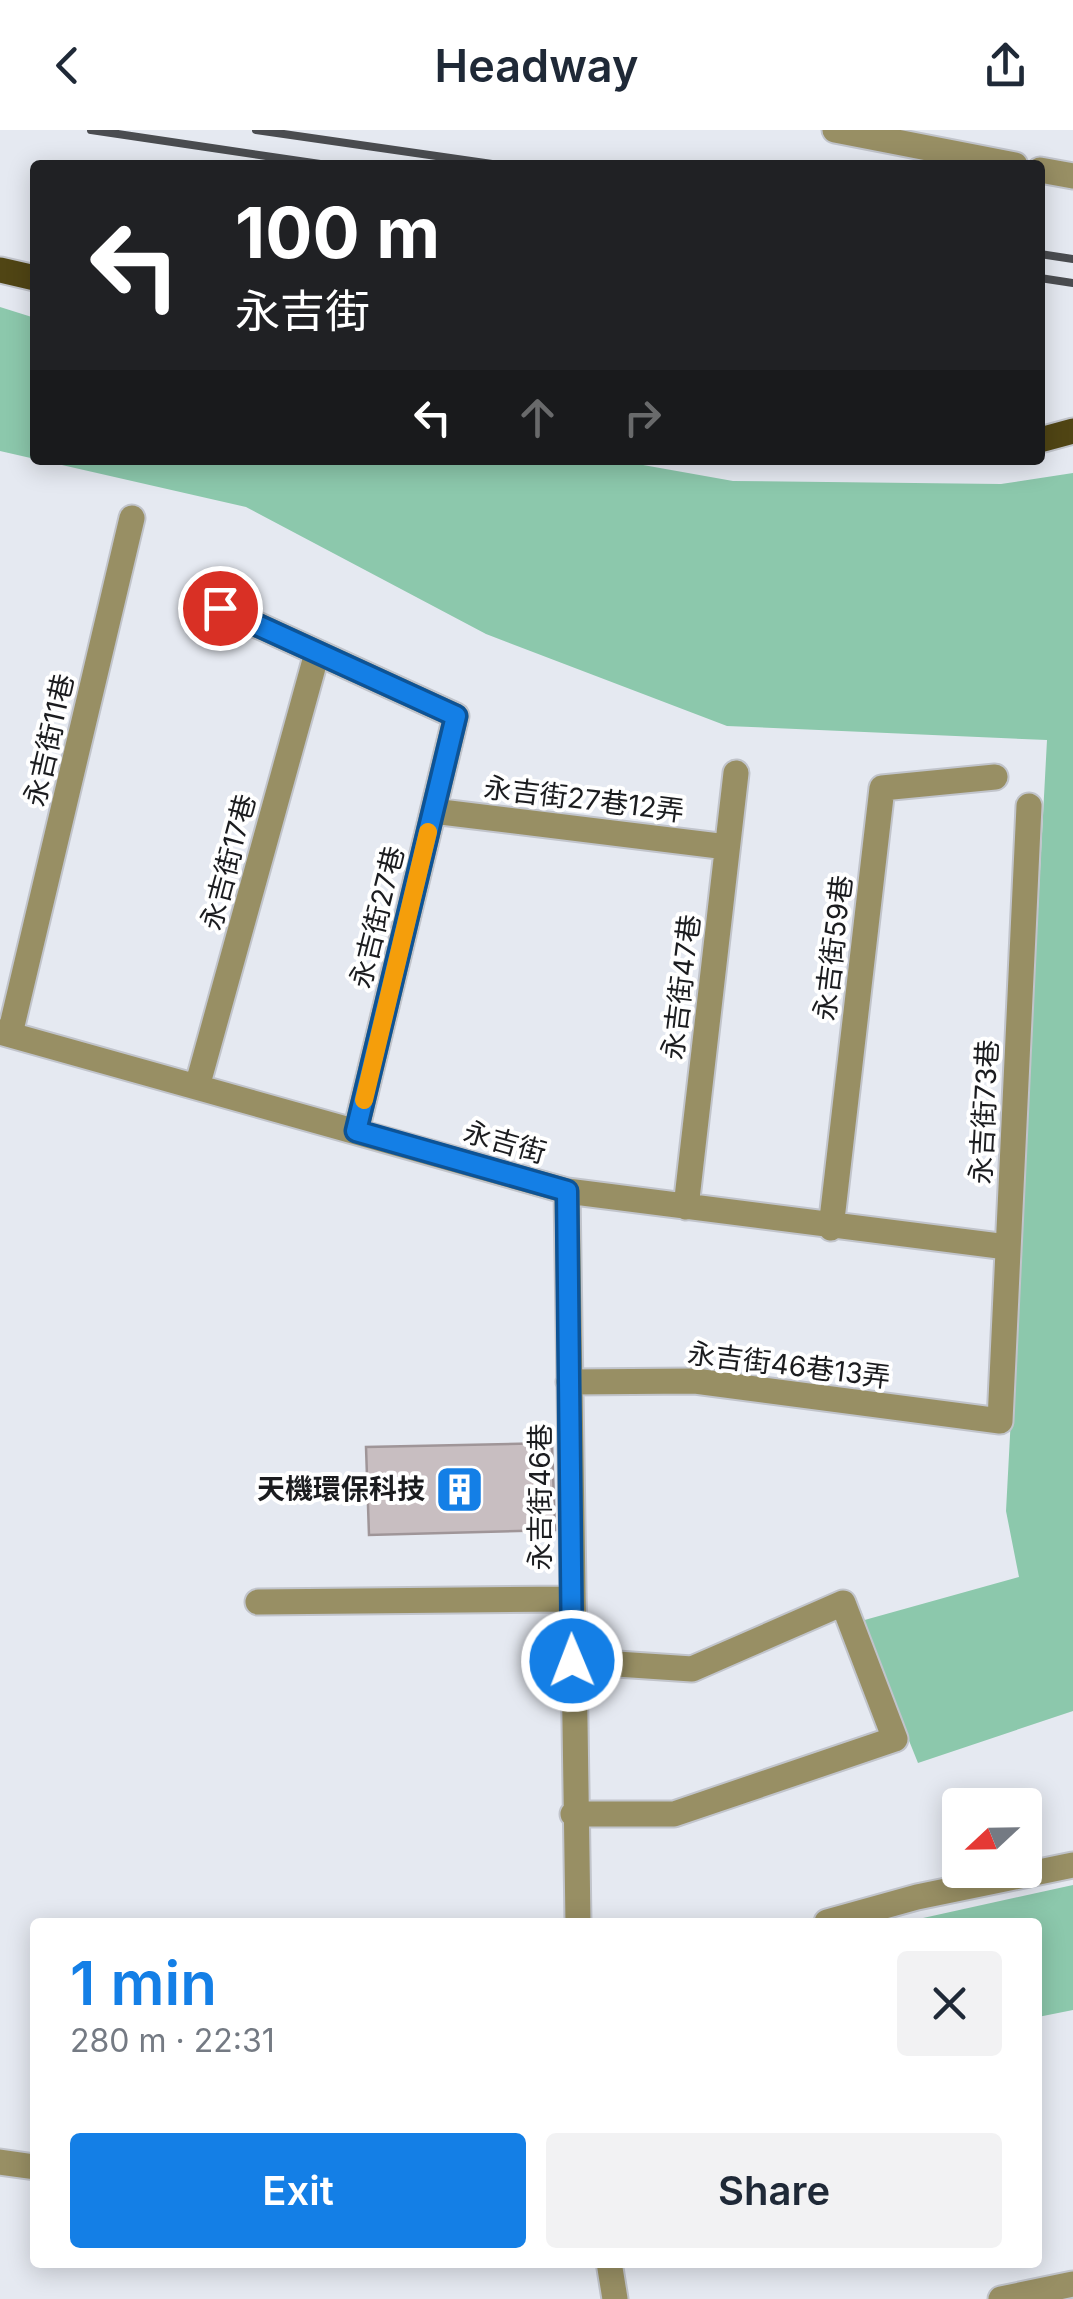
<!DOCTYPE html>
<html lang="en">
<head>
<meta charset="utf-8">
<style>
  body { margin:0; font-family:Inter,"Noto Sans TC",sans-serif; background:#f2f2f3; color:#1f2937; height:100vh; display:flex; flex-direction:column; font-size:38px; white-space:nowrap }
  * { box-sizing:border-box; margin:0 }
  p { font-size:32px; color:#747a83 }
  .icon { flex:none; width:55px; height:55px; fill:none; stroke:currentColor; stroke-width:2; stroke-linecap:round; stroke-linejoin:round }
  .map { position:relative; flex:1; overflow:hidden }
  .sheet { position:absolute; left:30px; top:1788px; width:1012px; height:350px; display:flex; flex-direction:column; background:#fff; border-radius:10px; box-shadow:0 5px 25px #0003 }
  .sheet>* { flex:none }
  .top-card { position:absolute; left:30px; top:30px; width:1015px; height:305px; border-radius:10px; box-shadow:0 5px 25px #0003; background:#202124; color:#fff; overflow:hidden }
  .needle { width:65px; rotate:248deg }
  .controls { position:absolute; left:942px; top:1658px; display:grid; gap:20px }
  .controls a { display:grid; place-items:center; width:100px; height:100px; border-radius:10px; background:#fff; box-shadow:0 5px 25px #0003; font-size:50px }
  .pin { position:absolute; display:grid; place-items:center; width:85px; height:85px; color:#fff; margin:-42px; border:5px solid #fff; border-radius:50%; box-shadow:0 2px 10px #0007 }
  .me { position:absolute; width:110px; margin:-55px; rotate:359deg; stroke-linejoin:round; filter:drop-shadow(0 0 8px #0008) }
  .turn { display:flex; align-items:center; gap:35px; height:210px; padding:0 40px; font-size:45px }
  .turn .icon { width:130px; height:130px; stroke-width:2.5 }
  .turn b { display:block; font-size:70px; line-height:85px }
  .lanes { display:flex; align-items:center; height:95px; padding:0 40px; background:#0003; justify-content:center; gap:50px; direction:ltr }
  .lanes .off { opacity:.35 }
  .round { display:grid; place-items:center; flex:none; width:105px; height:105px; border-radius:10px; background:#f2f2f3 }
  .overview { display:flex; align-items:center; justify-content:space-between; height:170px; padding:0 40px }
  h1 { font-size:60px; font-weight:600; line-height:75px; color:#147fe6 }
  .cta { display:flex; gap:20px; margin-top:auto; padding:20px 40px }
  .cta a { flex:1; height:115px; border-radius:10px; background:#147fe6; color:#fff; font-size:40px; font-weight:600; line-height:115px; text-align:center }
  .cta a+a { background:#f2f2f3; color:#1f2937 }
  header { display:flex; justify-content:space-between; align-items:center; height:130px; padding:0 40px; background:#fff; font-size:45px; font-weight:600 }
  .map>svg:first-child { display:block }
  .forest { fill:#8cc8ac }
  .building { fill:#c8bec1; stroke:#9f9598; stroke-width:2.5 }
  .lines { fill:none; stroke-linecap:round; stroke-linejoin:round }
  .minor-casing { stroke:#c1c4cb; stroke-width:29 }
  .major-casing { stroke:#c1c4cb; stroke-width:29 }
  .minor { stroke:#988f64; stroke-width:25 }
  .major { stroke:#504514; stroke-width:25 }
  .rail { stroke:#4a4c50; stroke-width:8 }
  .route-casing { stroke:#0d5396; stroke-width:25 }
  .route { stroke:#147fe6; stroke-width:18 }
  .slow { stroke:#f59e0b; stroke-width:18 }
  .labels { text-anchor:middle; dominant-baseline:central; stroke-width:8; stroke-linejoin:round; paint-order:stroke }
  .street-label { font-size:28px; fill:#1b1c1f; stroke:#fff }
  .poi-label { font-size:28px; font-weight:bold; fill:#1b1c1f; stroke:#fff; text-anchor:end }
</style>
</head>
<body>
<header><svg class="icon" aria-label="back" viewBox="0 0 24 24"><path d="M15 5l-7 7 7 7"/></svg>Headway<svg class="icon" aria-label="share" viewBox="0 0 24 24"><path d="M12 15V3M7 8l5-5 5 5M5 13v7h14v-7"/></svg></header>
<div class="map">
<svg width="1073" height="2169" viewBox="0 0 1073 2169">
  <rect width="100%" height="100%" fill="#e5e9f1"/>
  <!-- forest -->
  <path class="forest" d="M0,177L35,188V329L0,321Z
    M40,330H615L733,351L1001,354L1073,343V1581L918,1633L861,1491L1019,1447L1006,1381L1047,610L727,596L486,504L246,377Z
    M1073,1755V1880L1038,1887V1792H905Z"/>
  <!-- building -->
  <path class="building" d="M552,1313L555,1400L369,1405L366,1317Z"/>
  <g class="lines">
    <defs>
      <path id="minor" d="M835,0L1015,35
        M1040,40L1073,46
        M220,478L456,586L356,1001
        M433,681L727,717
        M0,902L567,1061L1007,1117
        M10,904L132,388
        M197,957L317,523
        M567,1061L578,1792
        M686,1077L736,643
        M831,1098L882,658L995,647
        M569,1252L695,1251L1000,1291L1029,676
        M258,1472L571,1469
        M572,1531L692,1539L843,1473L895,1609L674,1684H573
        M827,1792L917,1767L1073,1735
        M0,2032L35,2037
        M609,2132L615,2169
        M1001,2169L1073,2154"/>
      <path id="major" d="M0,140L35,148
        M1040,310L1073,301"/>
    </defs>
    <!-- minor casing -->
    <use href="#minor" class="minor-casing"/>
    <!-- major casing -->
    <use href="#major" class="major-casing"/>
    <!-- minor -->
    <use href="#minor" class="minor"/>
    <!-- major -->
    <use href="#major" class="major"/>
    <!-- rail -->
    <path class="rail" d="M91,0L327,35
      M256,0L499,35
      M1040,124L1073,129
      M1040,148L1073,153"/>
  </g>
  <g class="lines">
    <defs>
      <path id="route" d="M220,478L456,586L356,1001L567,1061L572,1531"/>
    </defs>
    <!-- route casing -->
    <use href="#route" class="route-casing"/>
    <!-- route -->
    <use href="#route" class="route"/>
    <!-- slow -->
    <path class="slow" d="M364,970L428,702"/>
  </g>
  <!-- icons -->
  <defs>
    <symbol id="building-square" viewBox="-11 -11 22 22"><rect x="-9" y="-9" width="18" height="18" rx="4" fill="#147fe6" stroke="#fff"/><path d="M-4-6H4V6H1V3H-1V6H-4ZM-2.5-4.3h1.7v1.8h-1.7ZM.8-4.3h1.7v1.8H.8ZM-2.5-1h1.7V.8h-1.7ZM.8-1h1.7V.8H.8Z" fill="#fff"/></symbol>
  </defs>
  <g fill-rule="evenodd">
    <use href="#building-square" x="432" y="1332" width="55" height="55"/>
  </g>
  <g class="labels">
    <!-- street labels -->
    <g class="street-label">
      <text transform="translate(49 610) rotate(-77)">永吉街11巷</text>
      <text transform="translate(584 669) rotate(7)">永吉街27巷12弄</text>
      <text transform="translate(228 732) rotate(-75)">永吉街17巷</text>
      <text transform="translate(377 787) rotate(-76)">永吉街27巷</text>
      <text transform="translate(833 818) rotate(-83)">永吉街59巷</text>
      <text transform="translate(681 857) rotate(-83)">永吉街47巷</text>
      <text transform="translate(984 982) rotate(-87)">永吉街73巷</text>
      <text transform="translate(505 1012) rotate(16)">永吉街</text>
      <text transform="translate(789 1235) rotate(7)">永吉街46巷13弄</text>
      <text transform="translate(540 1367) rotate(-90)">永吉街46巷</text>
    </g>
    <!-- poi labels -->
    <g class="poi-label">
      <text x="425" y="1359">天機環保科技</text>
    </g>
  </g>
</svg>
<div class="controls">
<a><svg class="needle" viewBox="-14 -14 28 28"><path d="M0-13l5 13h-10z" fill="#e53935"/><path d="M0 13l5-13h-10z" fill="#747a83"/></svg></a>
</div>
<div class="pin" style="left:220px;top:478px;background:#d93025"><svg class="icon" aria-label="arrive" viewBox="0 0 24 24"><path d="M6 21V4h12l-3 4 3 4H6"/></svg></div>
<svg class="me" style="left:572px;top:1531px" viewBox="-20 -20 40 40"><circle r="17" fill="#147fe6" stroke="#fff" stroke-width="3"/><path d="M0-11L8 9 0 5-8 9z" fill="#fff"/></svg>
<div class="top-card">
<div class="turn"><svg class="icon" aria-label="left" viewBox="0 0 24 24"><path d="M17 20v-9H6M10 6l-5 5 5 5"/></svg><div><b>100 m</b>永吉街</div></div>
<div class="lanes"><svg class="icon" aria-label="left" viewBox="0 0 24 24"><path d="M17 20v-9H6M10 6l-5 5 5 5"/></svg><svg class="icon off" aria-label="ahead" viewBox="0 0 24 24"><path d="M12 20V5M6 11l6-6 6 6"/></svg><svg class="icon off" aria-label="right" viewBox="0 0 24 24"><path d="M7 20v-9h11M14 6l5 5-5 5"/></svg></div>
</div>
<section class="sheet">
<div class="overview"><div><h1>1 min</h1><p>280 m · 22:31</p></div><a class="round"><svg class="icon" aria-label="close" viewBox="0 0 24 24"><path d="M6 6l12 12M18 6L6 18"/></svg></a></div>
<div class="cta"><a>Exit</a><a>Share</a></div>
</section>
</div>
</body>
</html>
